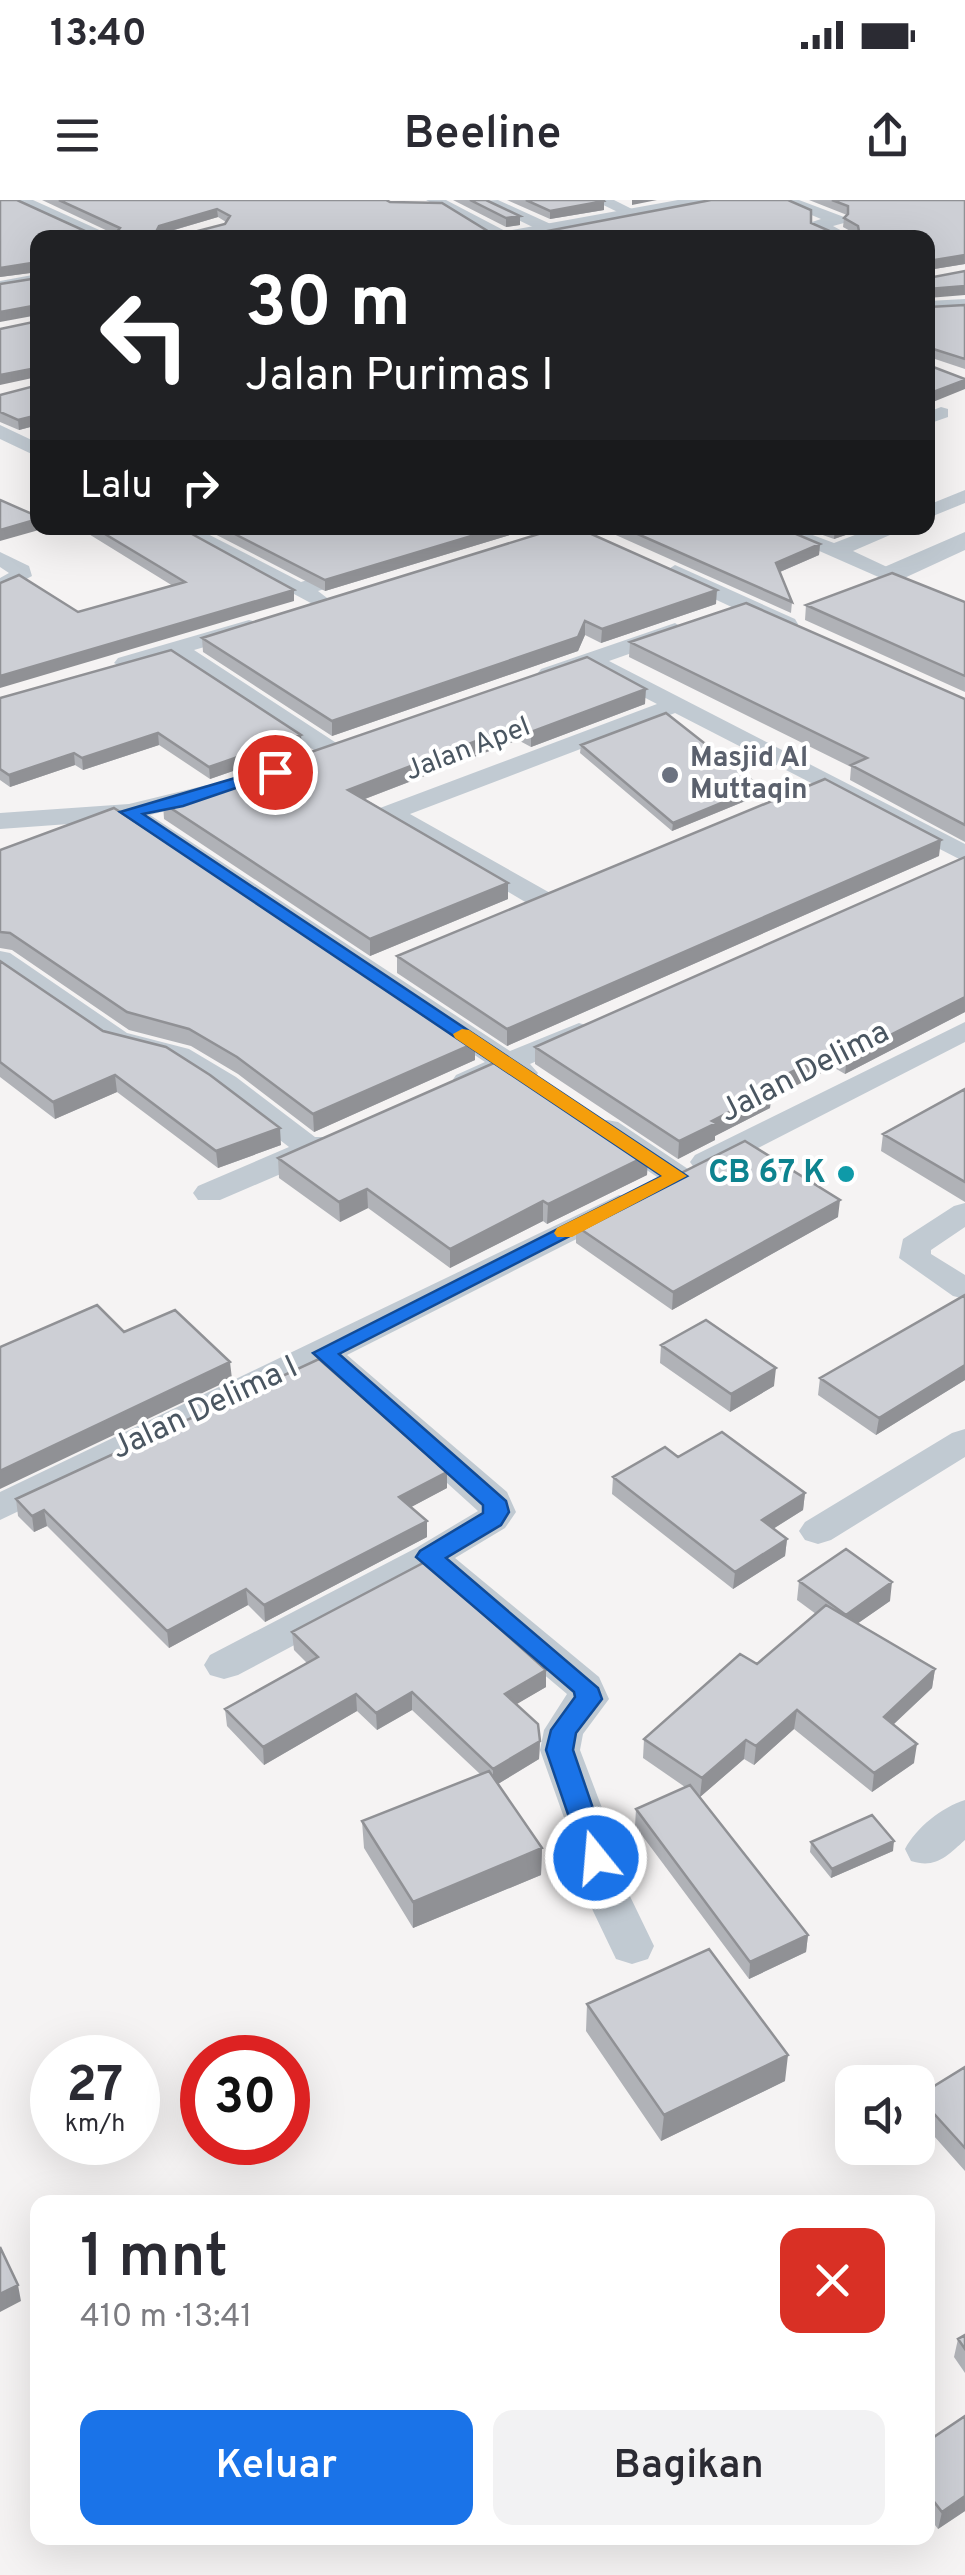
<!DOCTYPE html>
<html lang="id">
<head>
<meta charset="utf-8">
<style>
  body { margin:0; font-family:Overpass,sans-serif; background:#f2f2f3; color:#2b2b33; height:100vh; display:flex; flex-direction:column; font-size:38px; white-space:nowrap }
  * { box-sizing:border-box; margin:0 }
  p { font-size:32px; color:#7c7c81 }
  .icon { flex:none; width:55px; height:55px; fill:none; stroke:currentColor; stroke-width:2; stroke-linecap:round; stroke-linejoin:round }
  .map { position:relative; flex:1; overflow:hidden }
  .sheet { position:absolute; left:30px; top:1995px; width:905px; height:350px; display:flex; flex-direction:column; background:#fff; border-radius:20px; box-shadow:0 10px 40px #0002 }
  .sheet>* { flex:none }
  .top-card { position:absolute; left:30px; top:30px; width:905px; height:305px; border-radius:20px; box-shadow:0 10px 40px #0002; background:#202124; color:#fff; overflow:hidden }
  .buttons { position:absolute; left:835px; top:1865px; display:grid; gap:20px }
  .buttons a { display:grid; place-items:center; width:100px; height:100px; border-radius:20px; background:#fff; box-shadow:0 10px 40px #0002; font-size:50px }
  .speed { position:absolute; left:30px; top:1835px; display:flex; gap:20px; font-size:50px; font-weight:700; text-align:center }
  .speed>* { display:grid; place-content:center; width:130px; height:130px; border-radius:50%; background:#fff; box-shadow:0 10px 40px #0002; line-height:1 }
  .speed small { font-size:25px; font-weight:400 }
  .speed .limit { border:15px solid #d22; background:#fff; color:#111 }
  .pin { position:absolute; display:grid; place-items:center; width:85px; height:85px; color:#fff; margin:-42px; border:5px solid #fff; border-radius:50%; box-shadow:0 2px 10px #0007 }
  .me { position:absolute; width:110px; margin:-55px; rotate:343deg; stroke-linejoin:round; filter:drop-shadow(0 0 8px #0008) }
  .turn { display:flex; align-items:center; gap:35px; height:210px; padding:0 50px; font-size:45px }
  .turn .icon { width:130px; height:130px; stroke-width:2.5 }
  .turn b { display:block; font-size:70px; line-height:85px }
  .then { display:flex; align-items:center; height:95px; padding:0 50px; background:#0003; gap:20px; font-size:38px }
  .round { display:grid; place-items:center; flex:none; width:105px; height:105px; border-radius:20px; background:#f2f2f3 }
  .summary { display:flex; align-items:center; justify-content:space-between; height:170px; padding:0 50px }
  h1 { font-size:60px; font-weight:600; line-height:75px }
  .action { display:flex; gap:20px; margin-top:auto; padding:20px 50px }
  .action a { flex:1; height:115px; border-radius:20px; background:#1a73e8; color:#fff; font-size:40px; font-weight:600; line-height:115px; text-align:center }
  .action a+a { background:#f2f2f3; color:#2b2b33 }
  .status { display:flex; justify-content:space-between; align-items:center; height:70px; padding:0 50px; background:#fff; direction:ltr }
  .status svg { height:28px; fill:currentColor }
  header { display:flex; justify-content:space-between; align-items:center; height:130px; padding:0 50px; background:#fff; font-size:45px; font-weight:600 }
  .map>svg:first-child { display:block }
  .lines { fill:none; stroke-linecap:round; stroke-linejoin:round }
  .minor { fill:#c1cad2; fill-rule:evenodd }
  .tertiary { fill:#c1cad2; fill-rule:evenodd }
  .wall { fill:#b0b2b7; fill-rule:evenodd }
  .shaded-wall { fill:#909195 }
  .building { fill:#cdcfd5; stroke:#909195; stroke-width:2.5; fill-rule:evenodd }
  .route { fill:#1a73e8; stroke:#114b97; stroke-width:2.5 }
  .slow { fill:#f59e0b }
  .worship-dot { fill:#6b7280; stroke:#fff; stroke-width:4 }
  .culture-dot { fill:#0f9aa8; stroke:#fff; stroke-width:4 }
  .labels { text-anchor:middle; dominant-baseline:central; stroke-width:8; stroke-linejoin:round; paint-order:stroke }
  .far-street-label { font-size:28px; fill:#4a5661; stroke:#fff }
  .far-worship-label { font-size:28px; font-weight:bold; fill:#5b616d; stroke:#fff; text-anchor:start }
  .street-label { font-size:32px; fill:#4a5661; stroke:#fff }
  .culture-label { font-size:32px; font-weight:bold; fill:#0d838f; stroke:#fff; text-anchor:end }
</style>
</head>
<body>
<div class="status"><b>13:40</b><svg viewBox="0 0 49 12"><path d="M0 12V9h3v3zM5 12V6h3v6zM10 12V3h3v9zM15 12V0h3v12zM26 1h20v11H26zM47 4h2v5h-2z"/></svg></div>
<header><svg class="icon" aria-label="menu" viewBox="0 0 24 24"><path d="M4 6h16M4 12h16M4 18h16"/></svg>Beeline<svg class="icon" aria-label="share" viewBox="0 0 24 24"><path d="M12 15V3M7 8l5-5 5 5M5 13v7h14v-7"/></svg></header>
<div class="map">
<svg width="965" height="2375" viewBox="0 0 965 2375">
  <rect width="100%" height="100%" fill="#f5f3f3"/>
  <g class="lines">
    <!-- minor -->
    <path class="minor" d="M426,0H446L515,36L497,38Z
      M498,0L555,26L557,29L543,32L479,1Z
      M593,0H614L640,13L626,16Z
      M776,0H799L844,17V23L833,26L855,38H833L812,28V22L821,19Z
      M38,74V84L0,91V81Z
      M941,207L948,209V217L928,224V212Z
      M0,225L38,243V257L0,239Z
      M965,290V303L928,318V305Z
      M171,328H196L301,382L360,364L371,371L368,376L318,391L331,401L320,408Z
      M767,328H794L834,343L873,328H900L897,332L853,351L902,374L899,379H883Z
      M0,352L29,366L32,376L0,393V378L9,373L0,367Z
      M675,365L795,419L798,424L795,429H779L667,377L664,372Z
      M249,420L257,422L260,427L257,432L194,450L341,546L344,551L341,556H323L172,457L126,470L114,463L118,458Z
      M675,423L686,430L683,435L609,461L965,644V662L675,513L410,614L552,694L556,700L552,706H532L376,613L380,608L657,504L588,468L549,481L537,474L541,469Z
      M207,585L220,593L216,598L150,615L510,851L579,823L589,826L594,832L589,838L530,864L538,873L534,879L523,882L506,875L478,887H456L452,881L456,875L485,862L124,620L0,629V613L129,604Z
      M0,751L10,753L127,833L189,849L236,877L315,937H334L339,944L334,951L220,1000H198L193,993L198,986L289,947L214,889L169,861L107,845L0,772Z
      M965,822V842L717,969H695L690,962L695,955Z
      M607,920L618,922L688,969L693,976L688,983H666L596,936L592,929L596,922Z
      M619,995L630,998L635,1005L630,1012L347,1155L507,1292L516,1312L505,1328L455,1358L599,1477L609,1499L583,1534L580,1550L610,1629L626,1688L654,1746L648,1759L632,1764L616,1759L582,1688L568,1629L540,1550L544,1530L567,1494L426,1375L238,1475L224,1479L210,1475L204,1465L210,1455L416,1348L478,1311L320,1168L0,1320V1292Z
      M965,1003V1027L931,1050V1054L965,1075V1099L953,1096L899,1058L903,1039L954,1006Z
      M965,1229V1257L831,1340L818,1344L805,1340L799,1331L805,1322L952,1233Z
      M965,1600V1640C947,1656 936,1669 911,1661L905,1649C916,1628 942,1607 965,1600Z"/>
    <!-- tertiary -->
    <path class="tertiary" d="M8,0H33L117,38H89Z
      M678,0H718L709,6L536,38H491L501,32Z
      M965,99V111L928,113V101Z
      M965,332V350L900,380H882L878,374L882,368Z"/>
  </g>
  <!-- wall -->
  <path class="wall" d="M0,0L87,32L112,33L42,0H386L491,33H537L811,23L834,33L852,32L843,27L844,18L847,15L809,0H965V64L928,70L38,38V72L0,77ZM218,17L226,22L225,24L190,33L171,31Z
    M453,0H486L520,25L506,27Z
    M507,0H603L604,1V10L550,19Z
    M965,105V169L929,157V107Z
    M38,185V225L19,230L0,222V195Z
    M79,328H181L294,390V401L78,412L173,386Z
    M203,328H533L325,391Z
    M600,328H782L820,344L819,355L780,372L792,402L791,413Z
    M803,328H866L834,339Z
    M965,402V492L805,420L806,405Z
    M716,404L601,443L585,435L578,451L332,536L203,452L202,438Z
    M630,442L965,499V642L850,580L851,567L629,457Z
    M587,457L645,504L531,547L518,540L365,599L508,683V699L370,756L164,619L163,603Z
    M0,498L302,547L210,579L159,545L83,570L75,565L10,587L0,580Z
    M581,545L760,587V595L672,631L580,553Z
    M0,650L475,843V860L314,932L238,874L191,846L129,830L12,750L0,748Z
    M939,656L507,846L397,773V756Z
    M965,657V812L845,874L833,867L771,898L770,908L715,936V940L678,959L535,864V847Z
    M0,761L103,831L281,945L218,968L117,892L55,919L0,877Z
    M965,889V1002L881,951L883,934Z
    M648,955L647,975L547,1024L543,1021L450,1068L368,1008L340,1022L279,978L278,958Z
    M838,1017L672,1110L576,1043V1026Z
    M965,1095V1180L876,1235L818,1195L820,1178Z
    M661,1145L774,1186L730,1212L660,1163Z
    M678,1257L805,1293L803,1310L773,1329L787,1339L785,1356L733,1389L612,1294L613,1277Z
    M447,1288L411,1307L427,1321V1337L265,1422L248,1405L169,1448L47,1326L34,1332L18,1316L16,1299Z
    M799,1381L890,1401L858,1423L935,1469L932,1488L893,1525L914,1563L872,1592L794,1529L754,1565L744,1559L700,1597L698,1595L808,1735L806,1752L749,1779L635,1626L636,1609L685,1587L643,1558L644,1539L757,1464L816,1414L797,1400Z
    M292,1432L546,1470V1487L516,1504L540,1541L539,1559L498,1584L542,1648L541,1675L413,1728L364,1648L362,1621L480,1574L412,1510L377,1530L357,1511L264,1565L227,1526L225,1509L307,1463L294,1450Z
    M811,1642L893,1651L831,1678L810,1652Z
    M587,1804L785,1881L661,1941L586,1831Z
    M965,1867V1971L918,1918V1896Z
    M965,2135V2173L954,2157L958,2139Z
    M965,2216V2311L938,2329L928,2316V2241Z"/>
  <!-- shaded-wall -->
  <path class="shaded-wall" d="M632,0H657L632,5Z
    M604,1V10L550,19V11Z
    M217,9L218,17L160,34L157,30L159,26Z
    M520,16V25L506,27V18Z
    M965,55V64L928,70V61Z
    M38,62V72L0,77V68Z
    M965,86V95L928,98V89Z
    M38,105V115L0,122V112Z
    M36,168L37,177L0,185V175Z
    M965,180V189L928,204V194Z
    M38,215V225L19,230L18,220Z
    M38,319V328H46L0,341V330Z
    M498,328H533L325,391V380Z
    M835,328H866L834,339Z
    M820,344L819,355L775,374L776,363Z
    M294,390V401L0,488V476Z
    M717,390L716,404L601,443L602,429Z
    M585,421V435L578,451L332,536V521Z
    M646,489L645,504L531,547V532Z
    M518,525V540L349,605L348,590Z
    M158,533L159,545L83,570L82,558Z
    M301,535L302,547L210,579L209,567Z
    M74,553L75,565L10,587L9,575Z
    M760,587V595L672,631L673,623Z
    M941,640L939,656L507,846V829Z
    M508,683V699L370,756V739Z
    M965,797V812L845,874L847,857Z
    M475,843V860L314,932L313,914Z
    M835,850L833,867L771,898L770,908L715,936V940L678,959L679,941L764,886Z
    M115,875L117,892L55,919L53,902Z
    M280,928L281,945L218,968L216,951Z
    M648,955L647,975L547,1024L548,1004Z
    M367,989L368,1008L340,1022L339,1002Z
    M840,1000L838,1017L672,1110L673,1092Z
    M543,1001V1021L450,1068V1049Z
    M230,1162L232,1179L0,1289V1271Z
    M965,1165V1180L876,1235L879,1218Z
    M776,1168L774,1186L730,1212L731,1194Z
    M447,1272V1288L400,1313L399,1297Z
    M805,1293L803,1310L760,1337L762,1320Z
    M44,1310L47,1326L34,1332L32,1316Z
    M427,1321V1337L265,1422L264,1405Z
    M787,1339L785,1356L733,1389L735,1372Z
    M892,1382L890,1401L844,1433L846,1415Z
    M246,1389L248,1405L169,1448L167,1431Z
    M935,1469L932,1488L881,1536L884,1517Z
    M546,1470V1487L505,1511V1494Z
    M412,1492V1510L377,1530L376,1513Z
    M356,1494L357,1511L264,1565L263,1547Z
    M797,1510L794,1529L754,1565L756,1546Z
    M746,1540L744,1559L700,1597L702,1578Z
    M540,1541L539,1559L493,1587V1569Z
    M917,1544L914,1563L872,1592L874,1573Z
    M894,1641L893,1651L831,1678L832,1669Z
    M542,1648L541,1675L413,1728V1702Z
    M808,1735L806,1752L749,1779L750,1762Z
    M788,1855L785,1881L661,1941L664,1915Z
    M18,2085L21,2101L0,2112V2094Z
    M965,2296V2311L938,2329L942,2312Z"/>
  <!-- building -->
  <path class="building" d="M0,0H17L87,32L116,33L120,28L59,0H386L390,2L442,3L491,33H537L711,0H788L811,10V23L834,33L859,31L858,26L844,18L848,14V6L832,0H965V55L928,61V68V38H38V62L0,68ZM217,9L230,16L225,24L190,33L157,30L159,26Z
    M470,0H486L520,16L506,18Z
    M526,0H603L604,1L550,11Z
    M965,71V86L928,89V78Z
    M38,78V105L0,112V84Z
    M965,105V159L930,148L928,150V106L929,107Z
    M38,121V169L36,168L0,175V129Z
    M928,165L965,179V180L928,194Z
    M38,185V215L18,220L0,212V195Z
    M0,300L32,314L38,303V319L0,330Z
    M95,328H181L294,390L0,476V383L19,375L78,412L185,382Z
    M223,328H498L325,380Z
    M558,328H578L717,390L602,429L585,421L578,437L332,521L202,438Z
    M624,328H782L820,344L776,363L792,402Z
    M892,373L965,402V476L806,405Z
    M746,403L965,499V625L851,565L867,558L630,442Z
    M171,450L301,535L209,567L158,533L82,558L74,553L9,575L0,569V498Z
    M587,457L646,489L531,532L518,525L348,590L508,683L370,739L163,603Z
    M666,513L760,587L673,623L581,545Z
    M825,579L941,640L507,829L397,756Z
    M114,608L475,843L313,914L237,857L189,829L127,812L10,733L0,732V650Z
    M965,657V797L847,857L835,850L764,886L772,890L712,921L716,923L679,941L535,847Z
    M0,761L103,831L166,847L210,875L280,928L216,951L115,875L53,902L0,862Z
    M503,859L648,955L548,1004L543,1001L450,1049L367,989L339,1002L278,958Z
    M965,889V982L883,934Z
    M745,941L840,1000L673,1092L576,1026Z
    M965,1095V1165L879,1218L820,1178Z
    M97,1105L124,1132L175,1110L230,1162L0,1271V1147Z
    M706,1120L776,1168L731,1194L661,1145Z
    M319,1159L447,1272L399,1297L427,1321L264,1405L246,1389L167,1431L44,1310L32,1316L16,1299Z
    M722,1232L805,1293L762,1320L787,1339L735,1372L613,1277L665,1247L678,1257Z
    M846,1349L892,1382L846,1415L799,1381Z
    M425,1362L546,1470L505,1494L538,1524L540,1541L493,1569L412,1492L376,1513L356,1494L263,1547L225,1509L318,1457L292,1432Z
    M826,1405L935,1469L884,1517L917,1544L874,1573L797,1510L756,1546L746,1540L702,1578L644,1539L740,1454L757,1464Z
    M489,1571L542,1648L413,1702L362,1621Z
    M690,1585L808,1735L750,1762L636,1609Z
    M872,1615L894,1641L832,1669L811,1642Z
    M709,1749L788,1855L664,1915L587,1804Z
    M965,1867V1948L918,1896Z
    M0,2047L18,2085L0,2094Z
    M965,2135V2149L958,2139Z
    M965,2216V2296L942,2312L928,2294V2241Z"/>
  <!-- route -->
  <path class="route" d="M269,568L283,572L183,606L143,614L687,976L339,1154L506,1301L509,1312L501,1325L446,1358L598,1488L602,1499L576,1533L573,1550L610,1658L606,1666L596,1669L587,1666L583,1658L546,1550L551,1530L575,1497L574,1492L416,1357L420,1351L483,1313V1305L313,1153L662,976L120,612Z"/>
  <!-- slow -->
  <path class="slow" d="M462,829L469,830L687,976L572,1037H557L554,1033L557,1028L662,976L455,838L453,834Z"/>
  <!-- markers -->
  <circle class="worship-dot" cx="670" cy="575" r="10"/>
  <circle class="culture-dot" cx="846" cy="974" r="10"/>
  <g class="labels">
    <!-- far-street labels -->
    <g class="far-street-label">
      <text transform="translate(468 550) rotate(-21)">Jalan Apel</text>
    </g>
    <!-- far-worship labels -->
    <g class="far-worship-label">
      <text x="690" y="559">Masjid Al<tspan x="690" dy="32">Muttaqin</tspan></text>
    </g>
    <!-- street labels -->
    <g class="street-label">
      <text transform="translate(805 873) rotate(-27)">Jalan Delima</text>
      <text transform="translate(205 1209) rotate(-25)">Jalan Delima I</text>
    </g>
    <!-- culture labels -->
    <g class="culture-label">
      <text x="826" y="974">CB 67 K</text>
    </g>
  </g>
</svg>
<div class="buttons">
<a><svg class="icon" aria-label="sound" viewBox="0 0 24 24"><path d="M4 9h4l5-4v14l-5-4H4zM17 9q2 3 0 6"/></svg></a>
</div>
<div class="speed"><div>27<small>km/h</small></div><div class="limit">30</div></div>
<div class="pin" style="left:275px;top:572px;background:#d93025"><svg class="icon" aria-label="arrive" viewBox="0 0 24 24"><path d="M6 21V4h12l-3 4 3 4H6"/></svg></div>
<svg class="me" style="left:596px;top:1658px" viewBox="-20 -20 40 40"><circle r="17" fill="#1a73e8" stroke="#fff" stroke-width="3"/><path d="M0-11L8 9 0 5-8 9z" fill="#fff"/></svg>
<div class="top-card">
<div class="turn"><svg class="icon" aria-label="left" viewBox="0 0 24 24"><path d="M17 20v-9H6M10 6l-5 5 5 5"/></svg><div><b>30 m</b>Jalan Purimas I</div></div>
<div class="then">Lalu<svg class="icon" aria-label="right" viewBox="0 0 24 24"><path d="M7 20v-9h11M14 6l5 5-5 5"/></svg></div>
</div>
<section class="sheet">
<div class="summary"><div><h1>1 mnt</h1><p>410 m · 13:41</p></div><a class="round" style="background:#d93025;color:#fff"><svg class="icon" aria-label="close" viewBox="0 0 24 24"><path d="M6 6l12 12M18 6L6 18"/></svg></a></div>
<div class="action"><a>Keluar</a><a>Bagikan</a></div>
</section>
</div>
</body>
</html>
